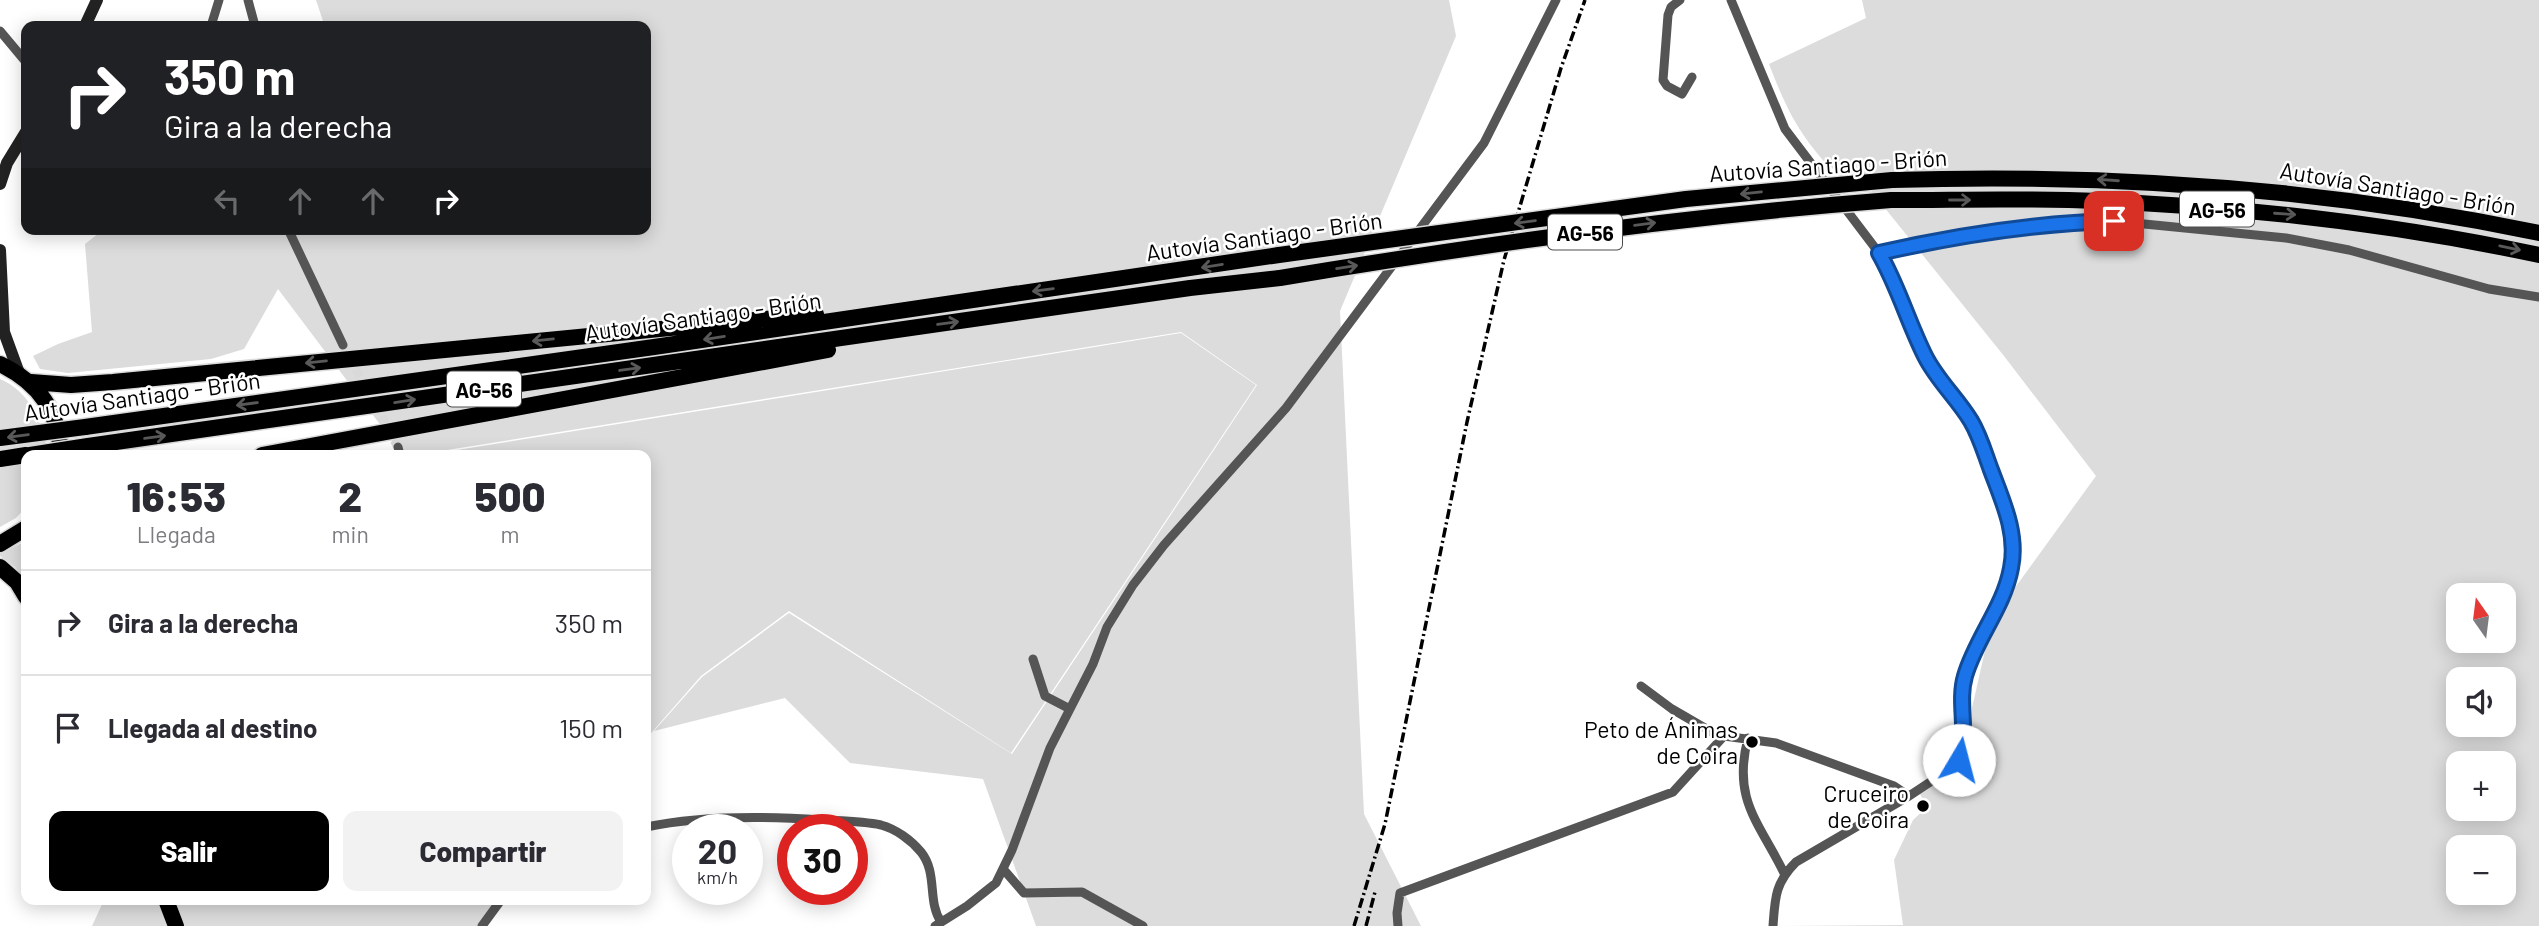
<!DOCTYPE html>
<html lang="es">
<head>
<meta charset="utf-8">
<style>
  body { margin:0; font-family:Barlow,sans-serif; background:#f2f2f3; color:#2b2b33; height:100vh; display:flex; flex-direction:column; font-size:26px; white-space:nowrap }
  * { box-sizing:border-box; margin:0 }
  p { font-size:23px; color:#7c7c81 }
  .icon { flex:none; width:38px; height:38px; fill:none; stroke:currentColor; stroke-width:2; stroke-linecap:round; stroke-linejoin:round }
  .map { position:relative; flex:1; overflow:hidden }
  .drawer { position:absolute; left:21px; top:450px; width:630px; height:455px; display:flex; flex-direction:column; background:#fff; border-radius:14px; box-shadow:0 4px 18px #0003 }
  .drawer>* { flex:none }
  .hud { position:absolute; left:21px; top:21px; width:630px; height:214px; border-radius:14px; box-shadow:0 4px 18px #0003; background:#202124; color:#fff; overflow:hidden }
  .needle { width:46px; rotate:346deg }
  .buttons { position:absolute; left:2446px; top:583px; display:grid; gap:14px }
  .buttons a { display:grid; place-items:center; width:70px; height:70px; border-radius:14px; background:#fff; box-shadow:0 4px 18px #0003; font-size:35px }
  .speed { position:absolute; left:672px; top:814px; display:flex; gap:14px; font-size:35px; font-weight:700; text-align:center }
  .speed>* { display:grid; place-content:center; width:91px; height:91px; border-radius:50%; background:#fff; box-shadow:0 4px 18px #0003; line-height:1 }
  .speed small { font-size:18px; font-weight:400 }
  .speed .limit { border:10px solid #d22; background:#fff; color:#111 }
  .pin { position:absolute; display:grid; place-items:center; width:60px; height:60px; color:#fff; margin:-30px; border-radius:14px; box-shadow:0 4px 10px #0006 }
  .me { position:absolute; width:77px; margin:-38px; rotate:8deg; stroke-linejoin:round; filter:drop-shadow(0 0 5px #0008) }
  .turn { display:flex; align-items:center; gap:24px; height:147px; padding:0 28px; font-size:32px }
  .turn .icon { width:91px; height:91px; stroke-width:2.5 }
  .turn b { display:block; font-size:49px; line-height:60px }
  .lanes { display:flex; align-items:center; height:66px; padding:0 28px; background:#0003; justify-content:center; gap:35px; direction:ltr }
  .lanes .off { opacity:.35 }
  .eta { display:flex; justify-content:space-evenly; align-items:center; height:119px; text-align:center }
  .eta b { font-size:42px; font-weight:800; line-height:49px }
  .cta { display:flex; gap:14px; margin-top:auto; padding:14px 28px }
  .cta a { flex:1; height:80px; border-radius:14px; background:#000; color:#fff; font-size:28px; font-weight:800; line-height:80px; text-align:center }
  .cta a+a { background:#f2f2f3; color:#2b2b33 }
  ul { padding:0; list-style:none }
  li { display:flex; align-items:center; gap:21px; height:105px; padding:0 28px; border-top:2px solid #e1e1e2 }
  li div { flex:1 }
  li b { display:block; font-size:26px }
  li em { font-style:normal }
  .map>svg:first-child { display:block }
  .green { fill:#dcdcdc; fill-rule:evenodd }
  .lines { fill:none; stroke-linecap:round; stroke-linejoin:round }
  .street-tunnel { stroke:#d9d9d9; stroke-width:9; stroke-dasharray:9 4.5; stroke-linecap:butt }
  .highway-casing { stroke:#dbdbdb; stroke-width:19 }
  .street { stroke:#555; stroke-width:9 }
  .secondary { stroke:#222; stroke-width:12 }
  .highway { stroke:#000; stroke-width:16 }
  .rail { stroke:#000; stroke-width:3.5; stroke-dasharray:10 3.5 2 3.5; stroke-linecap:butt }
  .highway-bridge-casing { stroke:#dbdbdb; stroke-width:19; stroke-linecap:butt }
  .highway-bridge { stroke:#000; stroke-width:16 }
  .oneway { stroke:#595959 }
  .route-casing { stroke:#114b97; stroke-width:18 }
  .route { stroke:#1a73e8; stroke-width:12 }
  .poi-dot { fill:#000; stroke:#fff; stroke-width:2.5 }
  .labels { text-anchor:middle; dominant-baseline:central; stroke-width:5; stroke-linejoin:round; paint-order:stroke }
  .shield { fill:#fff; stroke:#4c4c4c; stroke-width:2 }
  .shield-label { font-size:21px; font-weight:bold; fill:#000 }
  .street-label { font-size:23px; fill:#000; stroke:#fff }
  .poi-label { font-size:23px; fill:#000; stroke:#fff; text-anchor:end }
</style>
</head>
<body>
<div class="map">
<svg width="2539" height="926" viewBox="0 0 2539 926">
  <rect width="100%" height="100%" fill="#fff"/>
  <!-- green -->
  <path class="green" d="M316,0H1449L1456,36L1340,311L1364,814L1421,926H1036L983,779L850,763L785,698L654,731L702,677L789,613L1012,754L1257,385L1181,332L416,455H403L278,289L244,349L211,359L68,373L40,369L33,356L58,344L92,332L85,244L104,229H193L195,231L198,229H646V26H342L323,21Z
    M1862,0H2539V926H1780L1903,925L1894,860L1913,820L1927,807L1920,794L1962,766L1970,754L1972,708L1986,646L2014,589L2096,476L2004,356L1855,171L1830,168C1798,133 1786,108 1769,64L1866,18ZM2459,595H2504V640H2459ZM2459,679H2504V724H2459ZM2459,763H2504V808H2459ZM2459,847H2504V892H2459Z
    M1181,333L1256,385L1011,753L789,611L701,676L646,739V455H426Z
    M0,379C29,391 41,420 47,448L26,455V507L16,518L0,527Z
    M22,543L26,582L15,567L0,556V553Z
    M104,900H506L483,926H92Z"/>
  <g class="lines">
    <!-- street-tunnel -->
    <path class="street-tunnel" d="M343,345L398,447"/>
    <defs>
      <path id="highway" d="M1892,180C2110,173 2325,188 2539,233
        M1891,200C1960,200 2029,198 2098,201C2246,207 2394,224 2539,255
        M0,364C39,383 59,411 61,455
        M31,382L71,385L113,382L816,314
        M85,427L654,347L1279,255
        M88,446L1190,288L1280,278
        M262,455L828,350
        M0,459L26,455
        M0,544L26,528
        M0,567L17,582L26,597
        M166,900L176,926"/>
    </defs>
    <!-- highway casing -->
    <use href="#highway" class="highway-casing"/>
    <!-- street -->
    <path class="street" d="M248,0L255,26
      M1680,0L1671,7L1668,15L1663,80L1667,86L1682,94L1692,77
      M1731,0L1785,129L1879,253L1894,279L1915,334L1938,379L1972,423L2008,517L2013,539L2012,567L2007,586L1965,676L1962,707L1964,738L1959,760L1953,767L1909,796L1796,862C1775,883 1775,898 1773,926
      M211,26L219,0
      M0,31L26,62
      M288,229L343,345
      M1879,253L1911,246L2064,223L2114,221L2286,238L2349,250L2489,289L2539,297
      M398,447L400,455
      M1033,659L1045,696L1070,709
      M1641,686L1672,709L1722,738
      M1748,738C1732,800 1759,822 1784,873
      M646,827C703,815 765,816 822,820C842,821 863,821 881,825C896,829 911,840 921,852C938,873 927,901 941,922
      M1004,870L1024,893L1082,892L1143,926
      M482,926L501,900
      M935,926L967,906L996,883L1012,850L1050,748L1093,664L1107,627L1133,585L1164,545L1286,408L1484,143L1556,0
      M1398,926L1397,913L1400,893L1673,792L1724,736L1776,743L1894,786L1909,796"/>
    <!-- secondary -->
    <path class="secondary" d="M85,26L97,0
      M0,184L7,163L26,132
      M0,250L4,332L19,373"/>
    <!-- highway -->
    <use href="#highway" class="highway"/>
    <!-- rail -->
    <path class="rail" d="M1354,926L1385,824L1467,422L1504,260L1561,68L1585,0
      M1366,926L1375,892"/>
    <defs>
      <path id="highway-bridge" d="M1279,255L1686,199L1892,180
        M1280,278C1483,244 1686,216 1891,200
        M0,438L85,427
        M30,455L88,446"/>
    </defs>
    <!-- highway-bridge casing -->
    <use href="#highway-bridge" class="highway-bridge-casing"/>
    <!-- highway-bridge -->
    <use href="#highway-bridge" class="highway-bridge"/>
  </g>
  <!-- one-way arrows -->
  <defs><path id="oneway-shaft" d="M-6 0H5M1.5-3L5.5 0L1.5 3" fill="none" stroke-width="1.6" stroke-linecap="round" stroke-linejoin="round" transform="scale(1.75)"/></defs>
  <g class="oneway">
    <use href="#oneway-shaft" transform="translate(2108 180) rotate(-176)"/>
    <use href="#oneway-shaft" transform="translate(1751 193) rotate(174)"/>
    <use href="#oneway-shaft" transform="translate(1960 200)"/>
    <use href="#oneway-shaft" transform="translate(2285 214) rotate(4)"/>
    <use href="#oneway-shaft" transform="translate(1525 222) rotate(172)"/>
    <use href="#oneway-shaft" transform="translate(1645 224) rotate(-7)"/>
    <use href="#oneway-shaft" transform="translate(2510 248) rotate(12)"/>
    <use href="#oneway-shaft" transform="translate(1212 266) rotate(171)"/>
    <use href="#oneway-shaft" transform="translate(1347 267) rotate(-9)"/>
    <use href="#oneway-shaft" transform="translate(1043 290) rotate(172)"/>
    <use href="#oneway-shaft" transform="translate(948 323) rotate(-8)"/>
    <use href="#oneway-shaft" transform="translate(714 338) rotate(171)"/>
    <use href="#oneway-shaft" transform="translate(543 340) rotate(174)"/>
    <use href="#oneway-shaft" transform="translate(316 362) rotate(174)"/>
    <use href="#oneway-shaft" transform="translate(630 369) rotate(-8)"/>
    <use href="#oneway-shaft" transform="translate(405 401) rotate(-9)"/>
    <use href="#oneway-shaft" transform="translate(247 404) rotate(172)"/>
    <use href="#oneway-shaft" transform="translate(18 436) rotate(172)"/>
    <use href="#oneway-shaft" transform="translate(155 437) rotate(-8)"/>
  </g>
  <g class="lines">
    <defs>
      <path id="route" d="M1959,760C1969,733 1957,703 1965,676C1976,638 2004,607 2011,568C2018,534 2003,502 1991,470C1985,454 1980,436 1971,421C1957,398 1937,380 1925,356C1908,322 1898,286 1879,253C1954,236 2037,223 2114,221"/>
    </defs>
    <!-- route casing -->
    <use href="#route" class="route-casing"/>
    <!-- route -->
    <use href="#route" class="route"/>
  </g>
  <!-- markers -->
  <g class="poi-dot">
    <circle cx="1752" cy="742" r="7"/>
    <circle cx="1923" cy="806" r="7"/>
  </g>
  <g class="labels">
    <!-- shield labels -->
    <g class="shield">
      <rect x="2180" y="191.5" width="74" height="35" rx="5"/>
      <rect x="1548" y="214.5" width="74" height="35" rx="5"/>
      <rect x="447" y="371.5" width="74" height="35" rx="5"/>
    </g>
    <g class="shield-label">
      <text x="2217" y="209">AG-56</text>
      <text x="1585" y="232">AG-56</text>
      <text x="484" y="389">AG-56</text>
    </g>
    <!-- street labels -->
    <g class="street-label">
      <text transform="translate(1828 165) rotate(-4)">Autovía Santiago - Brión</text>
      <text transform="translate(2398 188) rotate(9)">Autovía Santiago - Brión</text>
      <text transform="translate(1264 236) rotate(-8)">Autovía Santiago - Brión</text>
      <text transform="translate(703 316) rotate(-8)">Autovía Santiago - Brión</text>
      <text transform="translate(142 396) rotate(-8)">Autovía Santiago - Brión</text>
    </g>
    <!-- poi labels -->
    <g class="poi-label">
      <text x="1738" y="729">Peto de Ánimas<tspan x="1738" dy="26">de Coira</tspan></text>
      <text x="1909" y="793">Cruceiro<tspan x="1909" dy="26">de Coira</tspan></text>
    </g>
  </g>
</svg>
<div class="buttons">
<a><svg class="needle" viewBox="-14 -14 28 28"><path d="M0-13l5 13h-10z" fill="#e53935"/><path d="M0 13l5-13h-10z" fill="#7c7c81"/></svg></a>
<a><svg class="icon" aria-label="sound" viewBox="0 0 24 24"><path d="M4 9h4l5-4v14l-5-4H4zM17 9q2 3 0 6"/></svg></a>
<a>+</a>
<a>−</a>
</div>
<div class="speed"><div>20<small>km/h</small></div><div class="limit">30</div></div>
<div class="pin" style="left:2114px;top:221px;background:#d93025"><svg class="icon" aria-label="arrive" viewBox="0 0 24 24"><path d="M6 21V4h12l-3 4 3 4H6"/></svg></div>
<svg class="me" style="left:1959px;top:760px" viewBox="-20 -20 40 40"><circle r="19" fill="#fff"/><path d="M0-13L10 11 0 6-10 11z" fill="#1a73e8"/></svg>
<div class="hud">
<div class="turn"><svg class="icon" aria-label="right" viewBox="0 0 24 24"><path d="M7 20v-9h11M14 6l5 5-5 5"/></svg><div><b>350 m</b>Gira a la derecha</div></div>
<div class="lanes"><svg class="icon off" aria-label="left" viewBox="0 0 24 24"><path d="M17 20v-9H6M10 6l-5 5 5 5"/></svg><svg class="icon off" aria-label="ahead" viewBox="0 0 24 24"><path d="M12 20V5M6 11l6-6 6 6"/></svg><svg class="icon off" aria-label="ahead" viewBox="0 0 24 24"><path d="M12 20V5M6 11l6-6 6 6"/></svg><svg class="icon" aria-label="right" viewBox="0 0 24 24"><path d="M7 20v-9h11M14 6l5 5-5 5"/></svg></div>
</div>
<section class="drawer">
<div class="eta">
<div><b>16:53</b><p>Llegada</p></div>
<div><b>2</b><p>min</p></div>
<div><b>500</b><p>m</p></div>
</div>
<ul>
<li><svg class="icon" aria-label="right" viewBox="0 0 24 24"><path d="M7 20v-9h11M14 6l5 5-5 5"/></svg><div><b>Gira a la derecha</b></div><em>350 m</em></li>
<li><svg class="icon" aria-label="arrive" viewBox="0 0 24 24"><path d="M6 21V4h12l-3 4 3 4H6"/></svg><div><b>Llegada al destino</b></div><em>150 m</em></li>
</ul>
<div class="cta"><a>Salir</a><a>Compartir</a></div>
</section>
</div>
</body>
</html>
